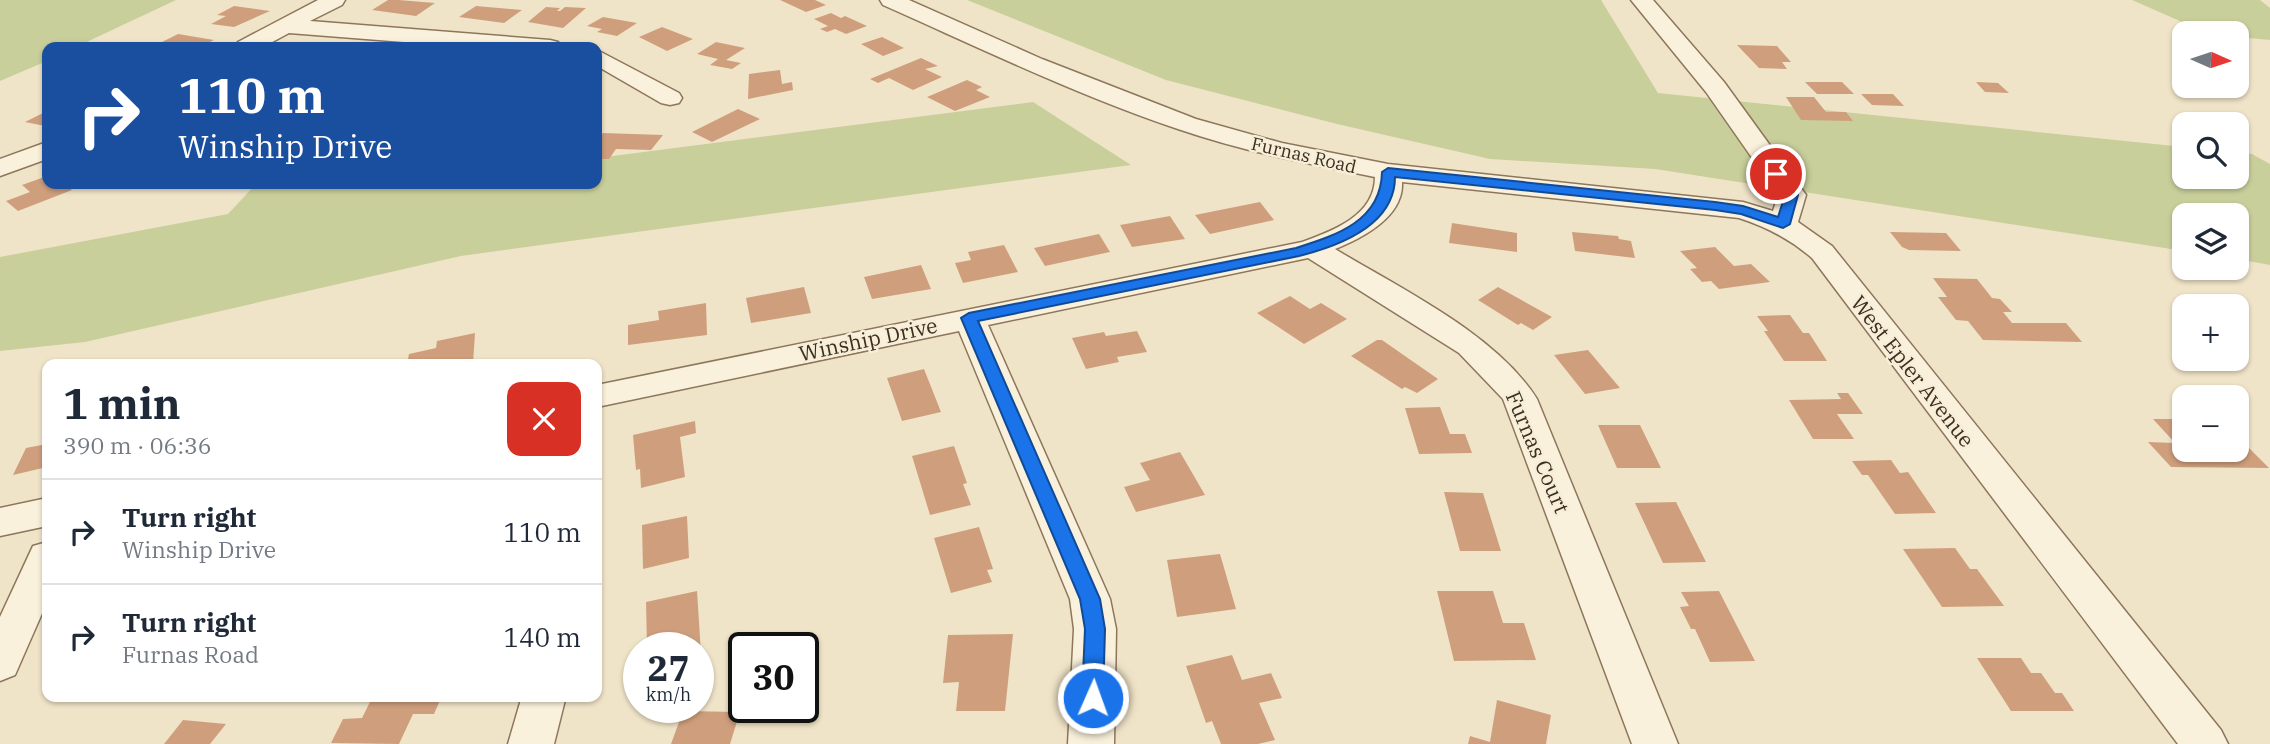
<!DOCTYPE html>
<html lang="en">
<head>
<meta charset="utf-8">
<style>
  body { margin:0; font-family:"IBM Plex Serif",serif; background:#f6f6f7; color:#1f2937; height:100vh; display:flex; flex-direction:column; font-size:26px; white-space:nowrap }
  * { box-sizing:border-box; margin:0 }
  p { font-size:23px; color:#747a83 }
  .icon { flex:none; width:38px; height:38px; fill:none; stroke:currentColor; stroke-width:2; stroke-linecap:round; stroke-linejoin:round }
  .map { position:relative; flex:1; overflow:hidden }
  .panel { position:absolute; left:42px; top:359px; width:560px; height:343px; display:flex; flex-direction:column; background:#fff; border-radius:14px; box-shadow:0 2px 5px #0004 }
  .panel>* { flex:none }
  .hud { position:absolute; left:42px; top:42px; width:560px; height:147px; border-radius:14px; box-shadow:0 2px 5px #0004; background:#1a4fa0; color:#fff; overflow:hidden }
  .needle { width:46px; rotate:93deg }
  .controls { position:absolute; left:2172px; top:21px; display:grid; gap:14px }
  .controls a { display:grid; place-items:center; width:77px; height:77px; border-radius:14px; background:#fff; box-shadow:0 2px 5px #0004; font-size:35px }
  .speed { position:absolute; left:623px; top:632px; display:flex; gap:14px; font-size:35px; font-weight:700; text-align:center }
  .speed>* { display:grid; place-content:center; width:91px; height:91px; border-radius:50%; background:#fff; box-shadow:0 2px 5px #0004; line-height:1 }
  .speed small { font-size:18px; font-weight:400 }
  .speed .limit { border:4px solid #111; border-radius:10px; background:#fff; color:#111 }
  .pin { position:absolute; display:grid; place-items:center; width:60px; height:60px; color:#fff; margin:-30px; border:4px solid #fff; border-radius:50%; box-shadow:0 2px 7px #0007 }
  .me { position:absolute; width:77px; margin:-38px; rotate:2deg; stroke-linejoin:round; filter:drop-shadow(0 0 5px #0008) }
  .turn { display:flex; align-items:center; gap:24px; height:147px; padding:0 21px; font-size:32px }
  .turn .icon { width:91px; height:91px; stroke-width:2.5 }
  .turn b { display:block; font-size:49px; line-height:60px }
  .round { display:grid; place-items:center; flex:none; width:74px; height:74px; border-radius:14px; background:#f6f6f7 }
  .summary { display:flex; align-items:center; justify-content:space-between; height:119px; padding:0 21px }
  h1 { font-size:42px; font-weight:800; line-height:52px }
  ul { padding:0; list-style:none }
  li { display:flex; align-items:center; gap:21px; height:105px; padding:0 21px; border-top:2px solid #e0e1e3 }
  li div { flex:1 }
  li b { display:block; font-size:26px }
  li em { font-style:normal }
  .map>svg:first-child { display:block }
  .green { fill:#c9cf9b }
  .building { fill:#cf9f7d }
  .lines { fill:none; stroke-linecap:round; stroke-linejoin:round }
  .minor-casing { stroke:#8d765c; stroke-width:3 }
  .minor { fill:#faf1dc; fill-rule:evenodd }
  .route { fill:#1a73e8; stroke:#114b97; stroke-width:2 }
  .labels { text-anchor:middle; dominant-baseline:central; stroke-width:5; stroke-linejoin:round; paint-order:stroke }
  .far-street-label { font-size:18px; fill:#3d2e20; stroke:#f7eed8 }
  .street-label { font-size:21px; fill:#3d2e20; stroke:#f7eed8 }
</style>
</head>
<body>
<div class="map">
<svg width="2270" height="744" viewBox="0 0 2270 744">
  <rect width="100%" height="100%" fill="#f0e4c8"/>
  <!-- green -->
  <path class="green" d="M0,0H176L76,47H47V61L0,81Z
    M967,0H1601L1658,93L2184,147V177H2236L2237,153L2252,154L2270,164V265L2237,259L2236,215H2184V251L1655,169L1490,159L1337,124L1166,80Z
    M2132,0H2260L2270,8V40L2237,37L2236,33H2207Z
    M1033,102L1131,165L461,256L85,342L0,351V257L228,214L256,184H597V158Z"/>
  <!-- building -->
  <path class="building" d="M388,0H399L435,3L416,16L372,10Z
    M780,0H815L826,5L806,12Z
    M234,6L270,11L234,27L211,24L226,16L217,15Z
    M476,6L522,10L504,23L459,17Z
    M546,7L560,8L557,11H560L565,7L586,8L563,28L528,22Z
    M831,13L841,18L845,16L867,26L846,34L835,29L827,32L820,29L828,26L814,19Z
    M603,17L637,23L617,36L597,32L602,29L587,26Z
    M662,27L693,39L667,51L639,37Z
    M178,34L214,40L199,47H163L166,45L158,44Z
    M882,37L904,48L883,56L861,44Z
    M716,42L745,48L726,60L741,63L732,69L710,65L718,59L697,54Z
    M1737,45L1777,46L1791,62H1782L1787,69L1759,68Z
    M921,58L938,66L925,69L942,77L913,90L889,78L878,83L870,79Z
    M780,70L782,84L792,82L793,90L748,99L749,74Z
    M967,80L982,87L976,90L990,97L955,111L927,97Z
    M1805,82H1842L1854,94H1817Z
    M1976,82L1998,83L2009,93L1985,92Z
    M1861,94H1893L1904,106L1872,105Z
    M1786,97H1814L1826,112H1846L1853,121L1801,120Z
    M738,109L760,119L712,142L692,132Z
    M47,111L45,126L25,122Z
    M603,133L663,135L651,150L616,149L609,159H597V141Z
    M47,176V184H63L72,190L18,211L6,201L30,192L22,185Z
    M1260,202L1274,220L1210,234L1195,215Z
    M1170,216L1185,239L1132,247L1120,225Z
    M1452,223L1517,233V252L1449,243Z
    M1572,232L1618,236L1619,239L1631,241L1635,258L1575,251Z
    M1890,232L1946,233L1961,251L1909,250L1902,247Z
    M1099,234L1110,252L1045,266L1034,248Z
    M1004,245L1018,272L963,283L955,263L971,260L968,252Z
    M1715,247L1734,266L1751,264L1770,282L1719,289L1711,281L1702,282L1690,269L1697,268L1680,251Z
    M921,265L931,289L872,299L864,277Z
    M1933,278L1977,279L1992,298L2000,299L2012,312H2003L2012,323H2066L2082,342L1983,340L1968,321L1956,320L1938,297H1947Z
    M804,287L811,313L751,323L746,298Z
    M1498,287L1552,317L1533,330L1521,323L1518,325L1478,300Z
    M1290,296L1310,309L1321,303L1347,319L1304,344L1257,313Z
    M706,303L707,335L628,345V325L659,320L658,311Z
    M1790,315L1803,333H1809L1827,361H1784L1764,331H1768L1757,316Z
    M1137,331L1147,352L1117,357L1119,362L1086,369L1072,338L1104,332L1106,336Z
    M475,333L473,364H407L409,354L436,348L437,341Z
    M1377,340H1382L1438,379L1417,393L1405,387L1402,389L1351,356Z
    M1588,350L1620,388L1585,394L1554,355Z
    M924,369L941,412L902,421L887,378Z
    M1837,393H1848L1863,414H1837L1854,439H1813L1789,400L1841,399Z
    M1440,407L1450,434H1465L1472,453L1419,454L1405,408Z
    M2153,419H2184V450H2236V435L2269,468L2171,467L2148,442L2175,443Z
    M695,421L696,433L680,437L685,477L641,488L640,469L636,470L633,435Z
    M1598,425H1640L1661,468H1617Z
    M47,444V467L13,475L26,448Z
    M954,446L967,483L963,484L971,505L930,515L912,456Z
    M1180,452L1205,495L1136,512L1124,487L1150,480L1140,463Z
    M1891,460L1900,473L1908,472L1936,513L1895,514L1868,475H1862L1852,461Z
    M1444,492L1483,493L1501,551H1460Z
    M1676,502L1706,562L1663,563L1635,503Z
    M687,516L689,558L643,569L642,525Z
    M979,527L993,569L987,570L992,582L951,593L934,538Z
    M1955,548L1970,569H1977L2004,606L1942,607L1903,549Z
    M1220,554L1236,609L1177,617L1167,560Z
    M697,591L702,669L698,670V648H647L646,602Z
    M1437,591H1493L1503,623H1524L1536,660L1454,661Z
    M1719,591L1755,661L1710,662L1695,629H1691L1680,607L1689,606L1681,592Z
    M1013,634L1005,711H956L959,682L943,683L948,635Z
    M1232,655L1242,680L1271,673L1282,698L1259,703L1275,740L1258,744H1221L1212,721L1206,723L1186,666Z
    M1977,658H2021L2031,673H2041L2055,693H2062L2074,711H2011Z
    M373,696H442L434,714H413L399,744L331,743L343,719L362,718Z
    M1497,700L1551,715L1546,744H1468L1470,736L1490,742Z
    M683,711L740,712L730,744H671Z
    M183,720L226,724L210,744H164Z"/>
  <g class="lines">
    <defs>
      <path id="minor" d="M318,0H345L342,5L310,21L550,40L558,42L561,47H468L289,33L263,47H235L238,42Z
        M880,0H909L1042,59L1196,119L1282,143L1388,164L1743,202L1773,211L1778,195L1706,92L1631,0H1653L1724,82L1806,195L1798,222L1832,246L2221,730L2228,744H2178L1812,258C1790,239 1767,227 1739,218L1402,182C1404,217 1362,238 1335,249C1401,289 1496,334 1537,399L1678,744H1632L1503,399L1459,353L1308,258L988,325L1110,599L1116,629L1114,744H1068L1074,629L1070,599L959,331L597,407V385L1302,242C1332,231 1375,216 1375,177C1309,164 1242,151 1178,129C1077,95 980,48 883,5Z
        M597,50L679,93L682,98L679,103L670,105L661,103L597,66Z
        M47,142V159L0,176V159Z
        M47,498V526L0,536V508Z
        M47,542V602L15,675L0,681V617L33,546Z
        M522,696H566L554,744H508Z"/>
    </defs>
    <!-- minor casing -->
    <use href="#minor" class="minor-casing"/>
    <!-- minor -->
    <use href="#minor" class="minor"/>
  </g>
  <!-- route -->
  <path class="route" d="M1388,168L1715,202L1743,206L1778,217L1785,195L1770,174L1776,170L1781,171L1798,195L1790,224L1783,228L1741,214L1715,210L1395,177C1395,225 1339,246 1299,256L978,321L1100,599L1105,629L1103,698L1100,704L1093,707L1085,704L1082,698L1085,629L1080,599L961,318L969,313L1296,248C1337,235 1381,221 1382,172Z"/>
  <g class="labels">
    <!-- far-street labels -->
    <g class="far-street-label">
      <text transform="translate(1304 155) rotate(13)">Furnas Road</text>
    </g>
    <!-- street labels -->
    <g class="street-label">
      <text transform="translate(868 339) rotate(-12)">Winship Drive</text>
      <text transform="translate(1913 371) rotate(52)">West Epler Avenue</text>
      <text transform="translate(1538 452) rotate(67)">Furnas Court</text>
    </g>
  </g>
</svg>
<div class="controls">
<a><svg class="needle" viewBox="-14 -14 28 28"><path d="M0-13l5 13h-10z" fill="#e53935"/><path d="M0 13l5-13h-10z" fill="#747a83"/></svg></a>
<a><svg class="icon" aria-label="search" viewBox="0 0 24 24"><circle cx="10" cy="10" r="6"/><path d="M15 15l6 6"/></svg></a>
<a><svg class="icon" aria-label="layers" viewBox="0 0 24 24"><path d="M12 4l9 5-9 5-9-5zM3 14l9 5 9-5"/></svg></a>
<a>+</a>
<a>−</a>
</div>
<div class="speed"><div>27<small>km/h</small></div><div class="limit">30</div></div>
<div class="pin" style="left:1776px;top:174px;background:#d93025"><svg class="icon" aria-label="arrive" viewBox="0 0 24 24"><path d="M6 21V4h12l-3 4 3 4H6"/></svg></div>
<svg class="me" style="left:1093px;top:698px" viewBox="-20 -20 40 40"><circle r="17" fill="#1a73e8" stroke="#fff" stroke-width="3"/><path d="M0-11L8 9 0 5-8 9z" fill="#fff"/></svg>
<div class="hud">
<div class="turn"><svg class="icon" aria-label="right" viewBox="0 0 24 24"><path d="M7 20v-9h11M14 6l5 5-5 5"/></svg><div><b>110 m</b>Winship Drive</div></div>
</div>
<section class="panel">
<div class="summary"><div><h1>1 min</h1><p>390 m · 06:36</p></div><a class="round" style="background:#d93025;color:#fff"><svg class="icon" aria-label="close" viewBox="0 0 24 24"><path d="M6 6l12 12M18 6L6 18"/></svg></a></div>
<ul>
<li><svg class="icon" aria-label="right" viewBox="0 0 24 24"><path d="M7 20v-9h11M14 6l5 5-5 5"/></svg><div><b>Turn right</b><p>Winship Drive</p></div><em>110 m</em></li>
<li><svg class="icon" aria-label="right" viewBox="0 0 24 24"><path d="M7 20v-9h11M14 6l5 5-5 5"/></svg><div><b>Turn right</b><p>Furnas Road</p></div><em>140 m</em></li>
</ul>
</section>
</div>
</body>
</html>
